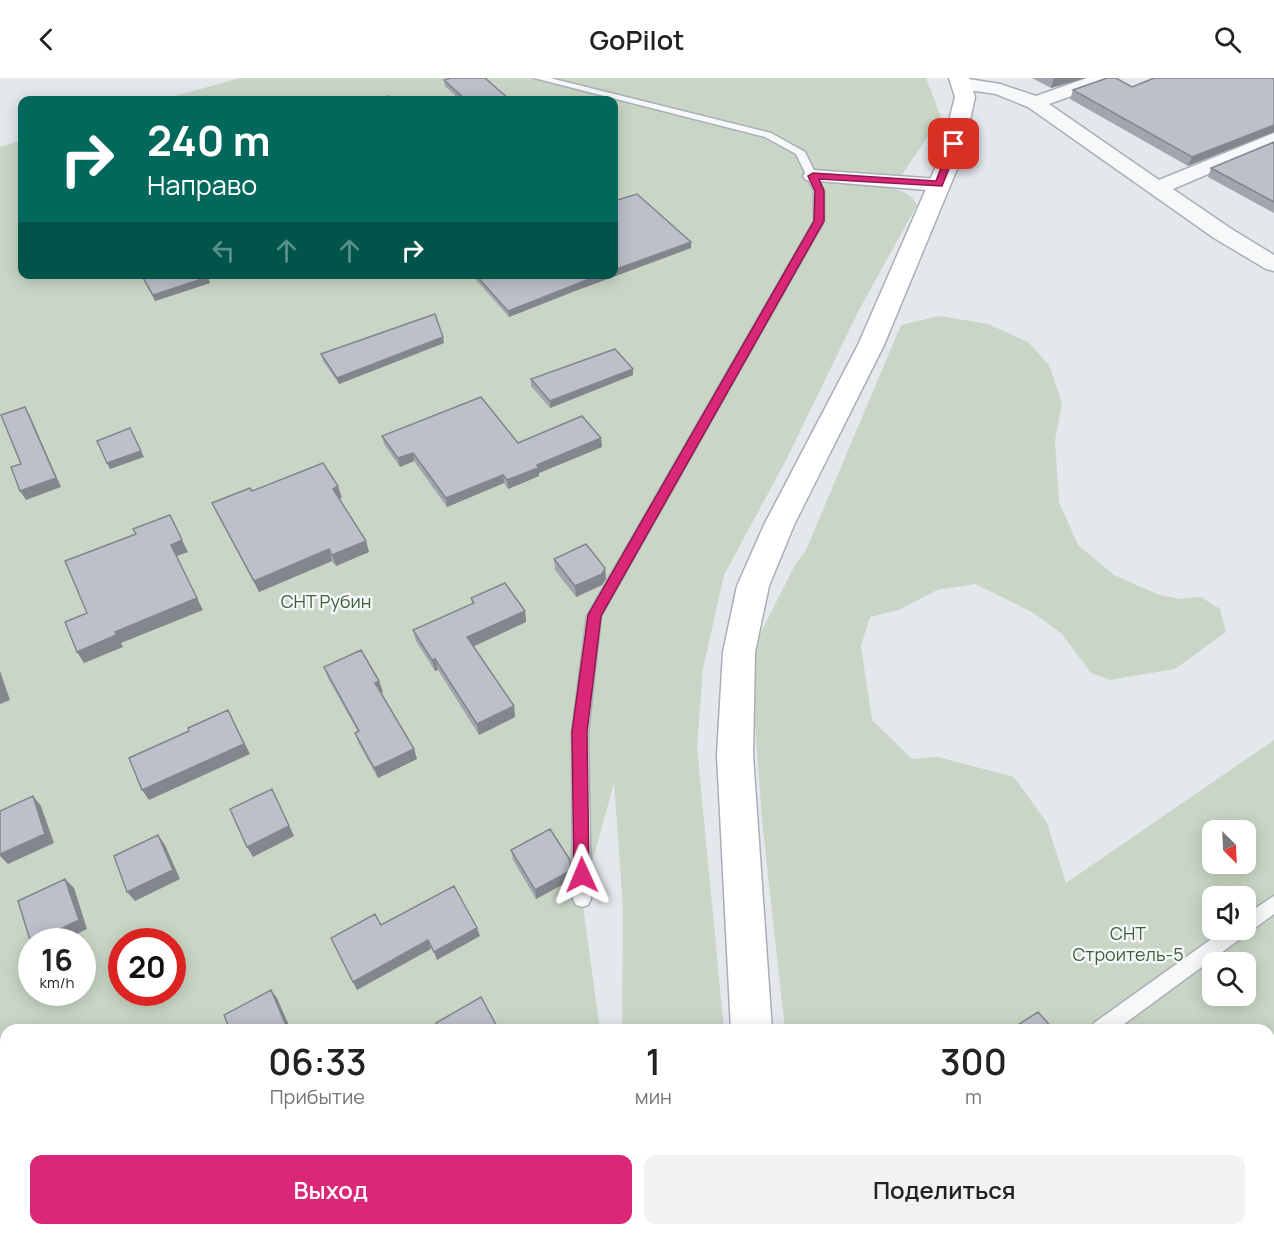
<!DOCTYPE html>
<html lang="ru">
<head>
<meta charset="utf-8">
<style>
  body { margin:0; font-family:Manrope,sans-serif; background:#f2f2f2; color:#222; height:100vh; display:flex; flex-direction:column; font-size:22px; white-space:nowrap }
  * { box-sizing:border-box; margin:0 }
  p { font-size:20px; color:#767676 }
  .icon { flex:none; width:33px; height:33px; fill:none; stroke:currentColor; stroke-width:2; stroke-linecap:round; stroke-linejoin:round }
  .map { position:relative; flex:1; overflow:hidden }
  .side { position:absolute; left:0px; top:946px; width:1275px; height:212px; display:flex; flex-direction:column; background:#fff; border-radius:18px 18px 0 0; box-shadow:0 3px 15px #0003 }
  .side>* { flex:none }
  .hud { position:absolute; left:18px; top:18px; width:600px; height:183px; border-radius:12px; box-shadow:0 3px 15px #0003; background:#00695c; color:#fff; overflow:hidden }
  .needle { width:39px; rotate:156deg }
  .buttons { position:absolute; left:1202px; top:742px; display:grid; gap:12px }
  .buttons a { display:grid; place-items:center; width:54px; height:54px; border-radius:12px; background:#fff; box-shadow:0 3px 15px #0003; font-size:30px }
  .speed { position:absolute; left:18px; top:850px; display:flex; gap:12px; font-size:30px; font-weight:700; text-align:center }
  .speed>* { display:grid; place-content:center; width:78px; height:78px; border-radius:50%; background:#fff; box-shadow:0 3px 15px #0003; line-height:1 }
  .speed small { font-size:15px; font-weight:400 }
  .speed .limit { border:9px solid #d22; background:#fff; color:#111 }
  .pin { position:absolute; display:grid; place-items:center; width:51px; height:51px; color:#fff; margin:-26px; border-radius:12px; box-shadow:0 3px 9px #0006 }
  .me { position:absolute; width:66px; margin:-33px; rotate:359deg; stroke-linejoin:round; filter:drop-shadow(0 0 4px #0008) }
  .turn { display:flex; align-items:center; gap:21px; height:126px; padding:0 30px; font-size:27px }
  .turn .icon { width:78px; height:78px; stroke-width:2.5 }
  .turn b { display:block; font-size:42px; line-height:51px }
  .lanes { display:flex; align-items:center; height:57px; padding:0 30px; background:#0003; justify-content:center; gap:30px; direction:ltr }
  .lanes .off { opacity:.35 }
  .eta { display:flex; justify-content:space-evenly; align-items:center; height:102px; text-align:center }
  .eta b { font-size:36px; font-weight:600; line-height:42px }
  .cta { display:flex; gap:12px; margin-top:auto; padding:12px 30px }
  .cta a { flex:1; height:69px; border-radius:12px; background:#db2777; color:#fff; font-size:24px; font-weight:600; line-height:69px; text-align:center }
  .cta a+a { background:#f2f2f2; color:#222 }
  header { display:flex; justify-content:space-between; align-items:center; height:78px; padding:0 30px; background:#fff; font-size:27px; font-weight:600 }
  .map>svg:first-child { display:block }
  .green { fill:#c9d6c5; fill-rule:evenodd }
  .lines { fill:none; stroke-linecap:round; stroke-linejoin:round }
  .lane-casing { stroke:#a9aeb7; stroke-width:3 }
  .street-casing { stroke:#a9aeb7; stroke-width:3 }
  .secondary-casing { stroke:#a9aeb7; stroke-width:3 }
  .lane { fill:#f7f8fa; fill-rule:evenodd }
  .street { fill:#f7f8fa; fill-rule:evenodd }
  .secondary { fill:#fff; fill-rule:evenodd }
  .wall { fill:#a1a5ae }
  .shaded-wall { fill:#83868d }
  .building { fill:#bbc0ca; stroke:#83868d; stroke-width:1.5 }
  .route { fill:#db2777; stroke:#8e194d; stroke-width:1.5 }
  .labels { text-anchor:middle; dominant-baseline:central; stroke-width:5; stroke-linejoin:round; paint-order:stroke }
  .park-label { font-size:18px; fill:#3f6138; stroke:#f4f6f9 }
</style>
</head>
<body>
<header><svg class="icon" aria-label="back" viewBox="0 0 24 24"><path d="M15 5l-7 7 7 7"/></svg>GoPilot<svg class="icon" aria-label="search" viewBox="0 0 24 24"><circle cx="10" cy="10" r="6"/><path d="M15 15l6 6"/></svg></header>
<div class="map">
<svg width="1274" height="1157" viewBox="0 0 1274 1157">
  <rect width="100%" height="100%" fill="#e4e7ec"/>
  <!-- green -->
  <path class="green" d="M240,0H926L941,39L893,110C903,114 912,116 917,127L859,232L786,382L724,497L703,591L697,669L724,952H622L623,830L614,705L582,821L600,952H6V1152H741V1157H0V69L22,62V196H614V22H161ZM32,864H82V915H32ZM122,864H172V915H122Z
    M939,238L988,246L1028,264L1049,287L1062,325L1055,363L1059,424L1078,467L1114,497L1159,517L1181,521L1201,519L1220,531L1226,554L1175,591L1110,602L1091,595L1061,555L1032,534L975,506L937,512L899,532L870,539L861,568L872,642L912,681L938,679L1014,699L1047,745L1066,805L1274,662V1157H812V1152H1269V952H785L762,742L753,620L755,566L795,487L806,472L901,247ZM1212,753H1245V786H1212ZM1212,819H1245V852H1212ZM1212,885H1245V918H1212Z"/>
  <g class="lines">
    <defs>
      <path id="lane" d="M534,0H550L771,55L805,74L824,113V143L601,538L588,654L591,821L588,827L582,829L576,827L573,821L572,654L587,538L814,143V113L796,76L765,59Z
        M1274,818V836L1116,952H1092L1094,945L1224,852H1245V837Z
        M1236,1152H1258L1260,1157H1238Z"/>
      <path id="street" d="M962,0L1000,6L1036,18L1087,0H1113L1110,4L1049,26L1159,102L1274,55V68L1173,111L1230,150L1274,177V193L1266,191L1214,160L1028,29L996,16L955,10L953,6L955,2Z
        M813,92L939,101L946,103L949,107L946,111L939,113L806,102L803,98L806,94Z"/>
      <path id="secondary" d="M949,0H969L975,19L962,79L884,267L794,447L769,508L755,574L753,677L772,952H731L717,677L723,574L737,508L764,447L858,267L940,79L955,19Z
        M741,1152H787L788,1157H742Z"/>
    </defs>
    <!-- lane casing -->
    <use href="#lane" class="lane-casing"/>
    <!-- street casing -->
    <use href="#street" class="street-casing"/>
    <!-- secondary casing -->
    <use href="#secondary" class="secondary-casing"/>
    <!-- lane -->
    <use href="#lane" class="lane"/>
    <!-- street -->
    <use href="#street" class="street"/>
    <!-- secondary -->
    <use href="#secondary" class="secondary"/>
  </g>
  <!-- wall -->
  <path class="wall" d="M1032,0H1085L1051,10Z
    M1274,0L1188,88L1070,21L1073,12Z
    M444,2L510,22H460L445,8Z
    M1274,64V135L1208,99L1211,90Z
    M691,170L575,213L509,239L471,196H614Z
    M140,196H206L210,205L155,223Z
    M444,265L339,306L323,283L321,276Z
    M633,297L550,330L531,308V301Z
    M382,358L518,365L601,360L602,369L539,395V398L508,411L504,405L447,429L414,383L400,389L384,366Z
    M252,413L342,420L339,421L366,463L369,474L336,488L332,483L259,514L217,436L212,425Z
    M554,481L605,490L606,501L602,507L576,519L555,492Z
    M471,520L525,533L526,544L474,568L514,628L515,639L479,657L438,592L435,593L416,563L413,552L472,526Z
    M324,589L383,614L381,615L414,671L417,681L378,700L359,666L355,655L358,654L328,600Z
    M511,772L570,782L571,802L536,821L513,782Z
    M1083,1152H1108L1101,1157H1087Z"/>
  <!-- shaded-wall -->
  <path class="shaded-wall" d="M1054,0H1085L1051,10Z
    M1274,47V54L1188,88L1192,79Z
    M691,164V170L575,213L509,239L508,233L602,196H614V192Z
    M208,199L210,205L155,223L153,217Z
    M443,259L444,265L339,306L337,300Z
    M633,291V297L550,330V323Z
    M25,329L30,338L61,409L26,422L20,413Z
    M601,360L602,369L539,395V398L508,411L507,402L537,387Z
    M141,373L144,379L110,391L107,385Z
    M413,375L414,383L400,389L398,380Z
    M503,397L504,405L447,429L446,420Z
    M338,408L342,420L336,422L333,411Z
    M182,462L188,474L177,478L171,467Z
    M366,463L369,474L336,488L332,477Z
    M329,471L332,483L259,514L254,503Z
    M605,490L606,501L602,507L576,519L575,508Z
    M197,520L203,532L121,565L123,569L84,585L77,574L115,554Z
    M525,533L526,544L470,570L467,559Z
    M435,581L438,592L435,593L432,582Z
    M0,593L10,622L0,626Z
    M379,603L383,614L378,616L375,605Z
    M514,628L515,639L479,657L477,646Z
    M228,632L250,676L149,722L142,712Z
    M414,671L417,681L378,700L374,690Z
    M272,711L294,758L253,779L247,769Z
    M33,718L41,728L54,765L8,786L0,778V776Z
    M158,757L165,767L180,801L135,823L127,814Z
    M570,782L571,802L536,821L535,812Z
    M65,801L74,810L87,851L61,864H34Z
    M477,850L480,858L437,882L434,874Z
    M428,862L431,871L357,912L353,904Z
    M271,912L277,920L291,952H288Z
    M155,1152H162L164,1157H157Z
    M564,1152H573L566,1157H557Z"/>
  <!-- building -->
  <path class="building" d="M451,0H485L510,22H466L444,2Z
    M1107,0H1116L1132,9L1154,0H1274V47L1192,79L1073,12Z
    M389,18L394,22H372Z
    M1274,64V124L1211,90Z
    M637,116L691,164L614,192V123Z
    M141,196H206L208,199L153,217Z
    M475,196H602L508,233Z
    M435,236L443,259L337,300L321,276Z
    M615,271L633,291L550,323L531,301Z
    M481,319L518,365L582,338L601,360L537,387L538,390L507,402L503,397L446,420L413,375L398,380L382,358Z
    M25,329L56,400L20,413L11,389L21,386L1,337Z
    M130,350L141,373L107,385L97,363Z
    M323,385L338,408L333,411L366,463L332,477L329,471L254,503L212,425L250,410L252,413Z
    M170,437L182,462L171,467L197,520L115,554L116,557L77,574L65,544L87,535L65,483L136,456L133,451Z
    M586,466L605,490L602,496L575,508L554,481Z
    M505,505L525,533L467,559L514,628L477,646L435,581L432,582L413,552L474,525L471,520Z
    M361,572L379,603L375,605L414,671L374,690L355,655L359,653L324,589Z
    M228,632L244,666L142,712L129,680L189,653L188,650Z
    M272,711L289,748L247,769L230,731Z
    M33,718L45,756L0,776V733Z
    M550,751L570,782V793L535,812L511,772Z
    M158,757L173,792L127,814L114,778Z
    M65,801L79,842L34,864H32L31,865L18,823Z
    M454,808L477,850L434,874L428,862L353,904L331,860L375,836L381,847Z
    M271,912L288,952H230L224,937Z
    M481,919L499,952H440L436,945Z
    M1038,934L1054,952H1010Z
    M90,1152H155L157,1157H92Z
    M509,1152H564L557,1157H512Z
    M1095,1152H1108L1101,1157H1099Z"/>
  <!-- route -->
  <path class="route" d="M951,64L959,66L942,108L819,101L824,113V143L601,538L587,654L589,797L587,802L582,804L576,802L574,797L572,654L588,537L814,143L815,113L808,98L813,95L936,103Z"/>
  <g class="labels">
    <!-- park labels -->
    <g class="park-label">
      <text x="326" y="523">СНТ Рубин</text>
      <text x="1128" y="855">СНТ<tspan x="1128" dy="21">Строитель-5</tspan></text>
    </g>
  </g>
</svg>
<div class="buttons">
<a><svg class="needle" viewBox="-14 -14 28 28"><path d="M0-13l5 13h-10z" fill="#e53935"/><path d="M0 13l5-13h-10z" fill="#767676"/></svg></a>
<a><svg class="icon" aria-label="sound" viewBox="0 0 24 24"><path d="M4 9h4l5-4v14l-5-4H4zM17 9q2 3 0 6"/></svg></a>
<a><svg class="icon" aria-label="search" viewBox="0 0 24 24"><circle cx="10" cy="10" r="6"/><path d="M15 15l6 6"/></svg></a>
</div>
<div class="speed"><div>16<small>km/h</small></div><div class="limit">20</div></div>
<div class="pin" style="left:954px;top:66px;background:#d93025"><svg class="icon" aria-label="arrive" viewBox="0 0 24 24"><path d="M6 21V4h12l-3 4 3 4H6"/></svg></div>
<svg class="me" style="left:582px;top:797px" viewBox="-20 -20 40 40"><path d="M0-17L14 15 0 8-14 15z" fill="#db2777" stroke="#fff" stroke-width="4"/></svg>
<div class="hud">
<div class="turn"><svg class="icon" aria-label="right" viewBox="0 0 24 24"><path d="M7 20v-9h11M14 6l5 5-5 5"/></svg><div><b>240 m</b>Направо</div></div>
<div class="lanes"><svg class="icon off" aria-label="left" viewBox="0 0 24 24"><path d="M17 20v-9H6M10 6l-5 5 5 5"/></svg><svg class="icon off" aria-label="ahead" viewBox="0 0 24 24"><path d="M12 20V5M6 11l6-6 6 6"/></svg><svg class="icon off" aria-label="ahead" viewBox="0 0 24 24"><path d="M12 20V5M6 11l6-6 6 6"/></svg><svg class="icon" aria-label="right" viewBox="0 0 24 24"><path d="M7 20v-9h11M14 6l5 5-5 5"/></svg></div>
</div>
<section class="side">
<div class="eta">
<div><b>06:33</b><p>Прибытие</p></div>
<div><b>1</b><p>мин</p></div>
<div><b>300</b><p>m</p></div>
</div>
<div class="cta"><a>Выход</a><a>Поделиться</a></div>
</section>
</div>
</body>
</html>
